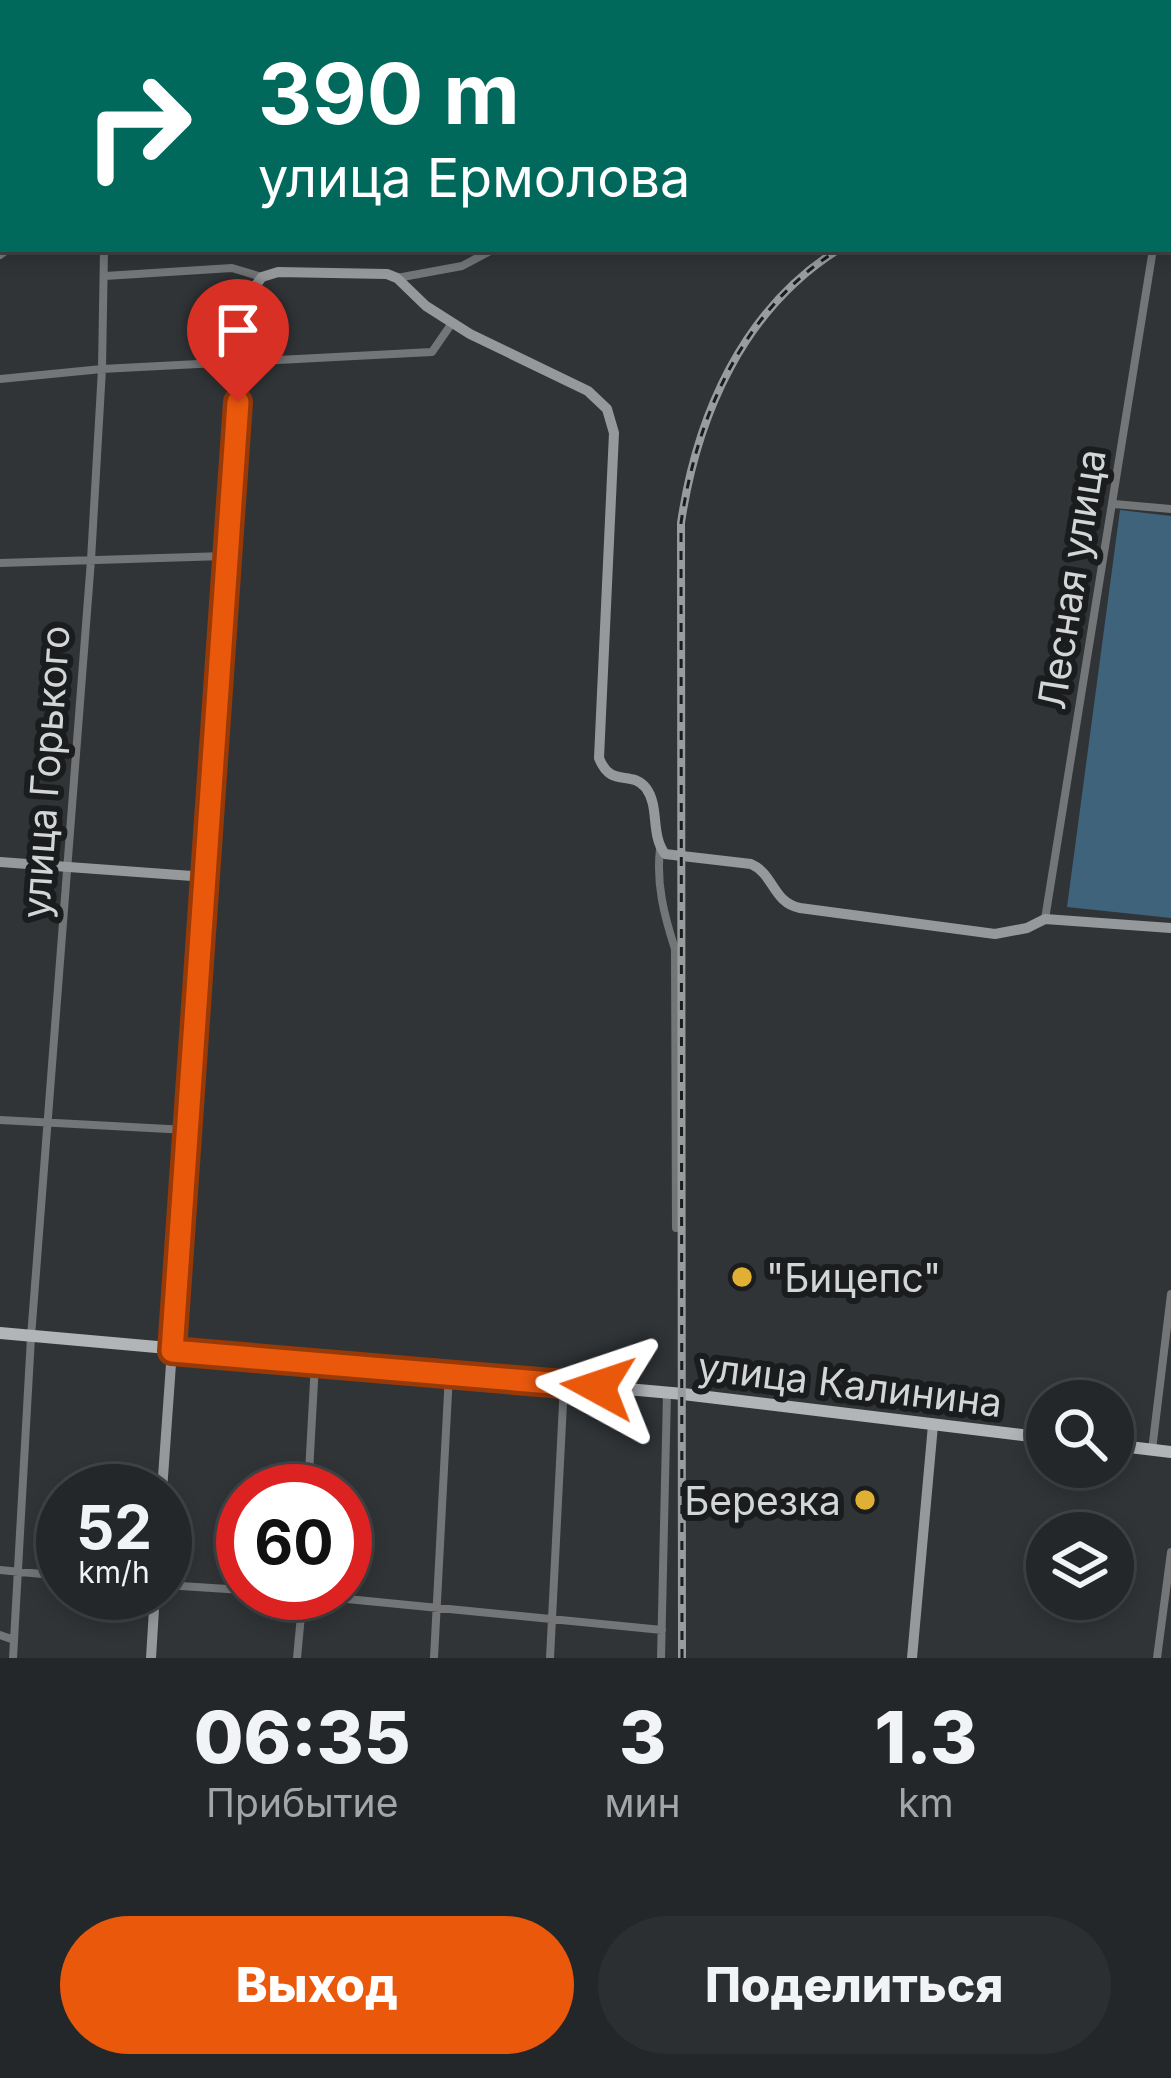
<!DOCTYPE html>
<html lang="ru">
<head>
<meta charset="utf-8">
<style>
  body { margin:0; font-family:Inter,sans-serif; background:#2c2f31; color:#f1f3f6; height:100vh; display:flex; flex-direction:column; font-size:45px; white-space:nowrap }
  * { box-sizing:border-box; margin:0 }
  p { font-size:39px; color:#a3a5a8 }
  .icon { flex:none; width:66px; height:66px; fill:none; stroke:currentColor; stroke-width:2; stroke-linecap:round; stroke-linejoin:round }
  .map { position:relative; height:1658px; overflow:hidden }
  .side { display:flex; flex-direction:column; background:#242729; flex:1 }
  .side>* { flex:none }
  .guide { position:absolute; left:0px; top:0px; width:1173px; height:252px; box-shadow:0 6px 18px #0003,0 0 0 3px #414446; background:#00695c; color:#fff; overflow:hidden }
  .controls { position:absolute; left:1026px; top:1380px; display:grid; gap:24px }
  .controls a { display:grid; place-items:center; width:108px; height:108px; border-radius:50%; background:#242729; box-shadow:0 6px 18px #0003,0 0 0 3px #414446; font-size:60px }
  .speed { position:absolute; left:36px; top:1464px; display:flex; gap:24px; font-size:60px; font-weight:700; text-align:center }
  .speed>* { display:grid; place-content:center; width:156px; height:156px; border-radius:50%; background:#242729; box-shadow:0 6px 18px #0003,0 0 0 3px #414446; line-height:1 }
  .speed small { font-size:30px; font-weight:400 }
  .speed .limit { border:18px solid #d22; background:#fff; color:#111 }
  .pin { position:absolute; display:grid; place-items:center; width:102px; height:102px; color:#fff; margin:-123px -51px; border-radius:50% 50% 50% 0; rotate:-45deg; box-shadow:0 0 12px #0007 }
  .pin .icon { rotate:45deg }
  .me { position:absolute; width:132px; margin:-66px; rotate:275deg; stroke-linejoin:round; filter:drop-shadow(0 0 9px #0008) }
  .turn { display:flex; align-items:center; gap:42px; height:252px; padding:0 60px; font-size:54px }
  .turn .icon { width:156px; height:156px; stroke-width:2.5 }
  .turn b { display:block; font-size:84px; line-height:102px }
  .eta { display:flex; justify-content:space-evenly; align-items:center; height:204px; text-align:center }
  .eta b { font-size:72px; font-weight:800; line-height:84px }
  .action { display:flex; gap:24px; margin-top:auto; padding:24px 60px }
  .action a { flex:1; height:138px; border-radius:72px; background:#ea580c; color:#fff; font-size:48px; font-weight:800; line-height:138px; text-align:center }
  .action a+a { background:#2c2f31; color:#f1f3f6 }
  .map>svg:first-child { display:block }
  .green { fill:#3e637b }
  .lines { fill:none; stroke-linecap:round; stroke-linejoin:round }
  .street { stroke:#737576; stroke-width:8 }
  .secondary { stroke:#96999c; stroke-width:10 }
  .primary { stroke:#b1b5b8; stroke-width:12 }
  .rail-casing { stroke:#989c9d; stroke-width:8 }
  .rail { stroke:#1a1c1d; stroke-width:3; stroke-dasharray:9; stroke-linecap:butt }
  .route-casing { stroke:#983908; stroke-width:30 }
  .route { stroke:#ea580c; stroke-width:21 }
  .poi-dot { fill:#e0b034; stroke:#1a1c1d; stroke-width:4.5 }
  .labels { text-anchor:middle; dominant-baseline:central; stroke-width:12; stroke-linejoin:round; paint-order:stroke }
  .street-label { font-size:39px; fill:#d3d6d7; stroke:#1a1c1d }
  .poi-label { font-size:39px; fill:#d3d6d7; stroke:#1a1c1d; text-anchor:start }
</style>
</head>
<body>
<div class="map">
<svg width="1171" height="1658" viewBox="0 0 1171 1658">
  <rect width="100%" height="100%" fill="#303437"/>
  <!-- green -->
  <path class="green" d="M1120,510L1171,516V918L1067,907Z"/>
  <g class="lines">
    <!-- street -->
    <path class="street" d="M547,0L554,3
      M994,0L995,3
      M1074,0L1076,3
      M1164,0L1166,3
      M706,3L707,0
      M1089,3L1098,0
      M1170,9L1171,10
      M1170,87L1171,86
      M1170,181L1171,178
      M0,255L8,249
      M105,276L232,268L262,277
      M397,278L462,266L494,249
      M0,379L102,369L432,352L452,323
      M1114,504L1171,509
      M0,563L225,556
      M660,849C656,884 664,915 675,949L676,1228
      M1045,919L1153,249
      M0,1120L187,1130
      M1152,1450L1171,1294
      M308,1491L315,1363
      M0,1570L63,1576
      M165,1585L243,1590
      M286,1593L662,1630
      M0,1635L14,1640
      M13,1658L31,1337L91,560L102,369L104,249
      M297,1658L303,1594
      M434,1658L449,1374
      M550,1658L564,1384
      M661,1658L667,1393
      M1157,1658L1171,1552"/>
    <!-- secondary -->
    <path class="secondary" d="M0,862L206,877
      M162,1491L242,363L253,289L262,277L278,272L387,274L397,278L426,306L470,334L588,391L607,409L614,433L599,758C611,789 631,769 646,788C660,807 650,834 665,854L751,864C774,874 773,903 800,908L995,934L1027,928L1045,919L1171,928
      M151,1658L155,1593
      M912,1658L933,1425"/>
    <!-- primary -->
    <path class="primary" d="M0,1333L683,1394L1047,1438
      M1113,1445L1171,1452"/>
    <defs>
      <path id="rail" d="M1170,105L1171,104
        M682,1658L681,523C697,415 743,309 839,249"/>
    </defs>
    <!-- rail casing -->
    <use href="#rail" class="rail-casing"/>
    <!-- rail -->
    <use href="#rail" class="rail"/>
  </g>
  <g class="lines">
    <defs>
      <path id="route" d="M238,402L172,1351L598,1387"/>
    </defs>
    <!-- route casing -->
    <use href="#route" class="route-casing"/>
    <!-- route -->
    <use href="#route" class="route"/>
  </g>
  <!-- markers -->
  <g class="poi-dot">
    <circle cx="742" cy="1277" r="12"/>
    <circle cx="865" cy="1500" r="12"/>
  </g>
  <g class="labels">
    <!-- street labels -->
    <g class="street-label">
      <text transform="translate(1071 579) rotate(-81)">Лесная улица</text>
      <text transform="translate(45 772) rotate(-86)">улица Горького</text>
      <text transform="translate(850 1384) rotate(7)">улица Калинина</text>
    </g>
    <!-- poi labels -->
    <g class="poi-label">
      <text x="766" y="1277">"Бицепс"</text>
      <text x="841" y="1500" text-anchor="end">Березка</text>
    </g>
  </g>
</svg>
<div class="controls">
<a><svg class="icon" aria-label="search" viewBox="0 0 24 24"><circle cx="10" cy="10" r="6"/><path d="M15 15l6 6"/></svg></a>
<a><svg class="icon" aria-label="layers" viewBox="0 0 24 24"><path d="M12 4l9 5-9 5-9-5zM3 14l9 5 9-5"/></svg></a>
</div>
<div class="speed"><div>52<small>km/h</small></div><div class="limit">60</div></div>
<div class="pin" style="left:238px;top:402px;background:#d93025"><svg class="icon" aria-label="arrive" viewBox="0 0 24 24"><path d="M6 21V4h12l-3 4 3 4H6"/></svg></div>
<svg class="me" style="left:598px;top:1387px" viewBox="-20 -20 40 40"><path d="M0-17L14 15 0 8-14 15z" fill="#ea580c" stroke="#fff" stroke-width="4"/></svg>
<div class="guide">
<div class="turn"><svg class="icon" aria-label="right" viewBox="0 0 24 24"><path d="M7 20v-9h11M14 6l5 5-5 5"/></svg><div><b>390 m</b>улица Ермолова</div></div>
</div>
</div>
<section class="side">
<div class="eta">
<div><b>06:35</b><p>Прибытие</p></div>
<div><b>3</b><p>мин</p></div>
<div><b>1.3</b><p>km</p></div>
</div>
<div class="action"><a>Выход</a><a>Поделиться</a></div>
</section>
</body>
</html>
